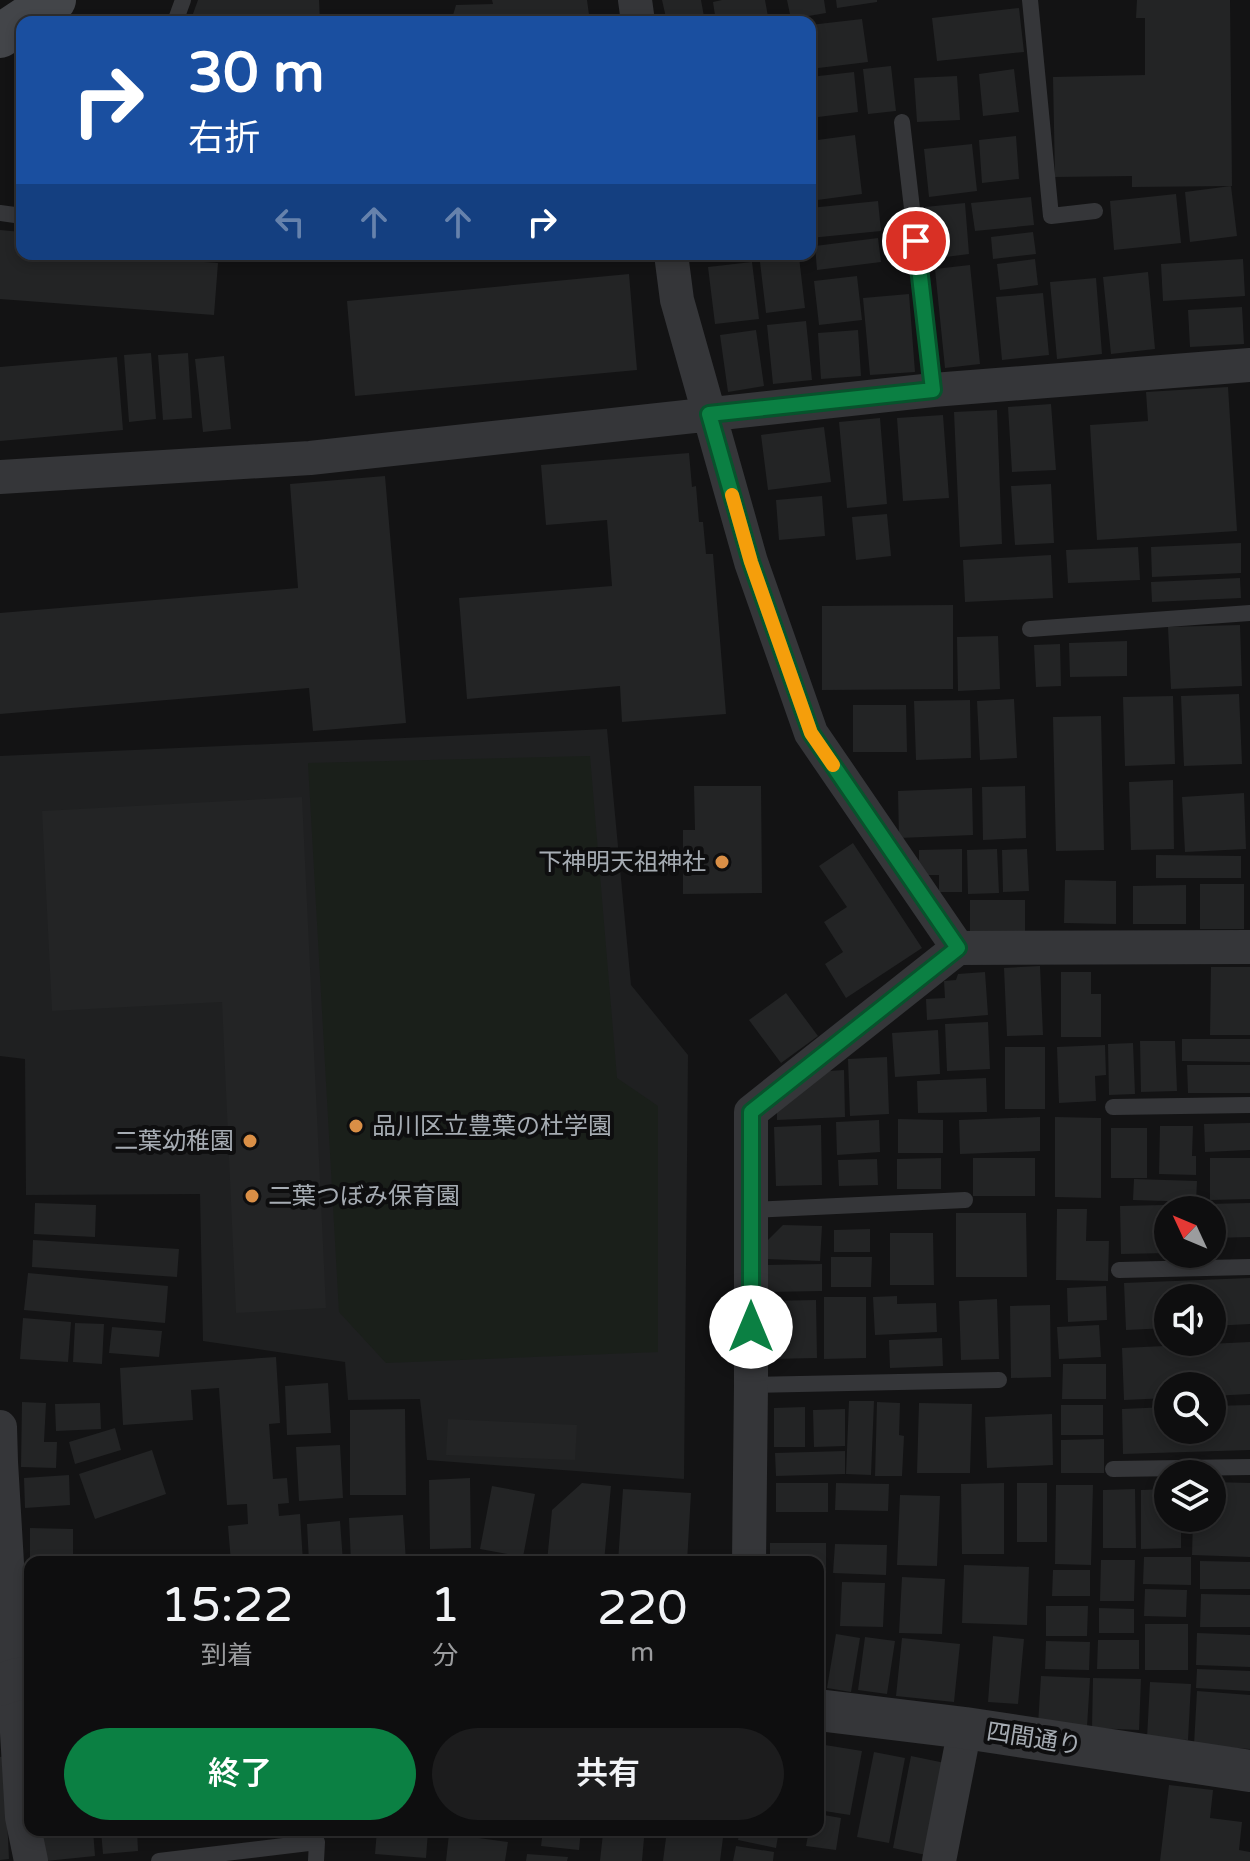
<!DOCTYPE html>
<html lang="ja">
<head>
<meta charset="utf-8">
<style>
  body { margin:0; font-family:"Varela Round","Noto Sans JP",sans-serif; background:#1c1c1d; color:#f1f3f6; height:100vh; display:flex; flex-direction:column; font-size:30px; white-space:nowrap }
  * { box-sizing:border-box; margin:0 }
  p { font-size:26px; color:#9b9c9e }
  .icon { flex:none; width:44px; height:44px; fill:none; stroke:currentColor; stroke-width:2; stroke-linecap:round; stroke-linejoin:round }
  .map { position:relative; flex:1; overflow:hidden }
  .side { position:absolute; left:24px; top:1556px; width:800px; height:280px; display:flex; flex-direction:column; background:#0e0e0f; border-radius:16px; box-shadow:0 4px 12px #0003,0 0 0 2px #2e2e2f }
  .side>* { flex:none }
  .top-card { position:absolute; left:16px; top:16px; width:800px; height:244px; border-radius:16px; box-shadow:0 4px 12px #0003,0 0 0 2px #2e2e2f; background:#1a4fa0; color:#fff; overflow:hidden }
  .needle { width:52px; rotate:314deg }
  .tools { position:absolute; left:1154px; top:1196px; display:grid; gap:16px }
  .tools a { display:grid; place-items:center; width:72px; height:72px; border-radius:50%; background:#0e0e0f; box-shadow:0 4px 12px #0003,0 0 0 2px #2e2e2f; font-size:40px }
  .pin { position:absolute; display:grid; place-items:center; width:68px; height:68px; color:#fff; margin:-34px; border:4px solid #fff; border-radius:50%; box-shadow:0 2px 8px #0007 }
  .me { position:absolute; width:88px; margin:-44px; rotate:0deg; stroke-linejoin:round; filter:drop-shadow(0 0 6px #0008) }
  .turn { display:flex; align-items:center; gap:28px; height:168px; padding:0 40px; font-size:36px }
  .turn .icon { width:104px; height:104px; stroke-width:2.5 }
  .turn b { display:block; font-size:56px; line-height:68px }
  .lanes { display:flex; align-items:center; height:76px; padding:0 40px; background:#0003; justify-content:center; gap:40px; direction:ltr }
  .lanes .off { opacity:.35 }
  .eta { display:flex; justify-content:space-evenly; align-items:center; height:136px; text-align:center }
  .eta b { font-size:48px; font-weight:600; line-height:56px }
  .cta { display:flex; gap:16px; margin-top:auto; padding:16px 40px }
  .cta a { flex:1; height:92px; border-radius:48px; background:#0b8043; color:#fff; font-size:32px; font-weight:600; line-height:92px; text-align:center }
  .cta a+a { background:#1c1c1d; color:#f1f3f6 }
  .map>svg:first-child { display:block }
  .built { fill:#1f2021 }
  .green { fill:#1a1f1a }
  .building { fill:#232425 }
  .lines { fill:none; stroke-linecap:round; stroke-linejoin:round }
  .service { stroke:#353639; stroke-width:16 }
  .minor { stroke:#353639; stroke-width:34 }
  .tertiary { stroke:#353639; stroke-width:42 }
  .secondary { stroke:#434549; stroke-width:44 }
  .route-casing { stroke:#07532c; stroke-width:20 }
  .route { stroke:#0b8043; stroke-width:14 }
  .slow { stroke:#f59e0b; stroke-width:14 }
  .poi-dot { fill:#da8f46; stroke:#0e0e0f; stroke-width:3 }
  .labels { text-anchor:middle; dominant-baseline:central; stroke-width:8; stroke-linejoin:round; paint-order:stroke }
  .poi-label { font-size:24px; fill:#a6acb3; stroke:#0e0e0f; text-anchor:end }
  .street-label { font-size:24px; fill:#a6acb3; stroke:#0e0e0f }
</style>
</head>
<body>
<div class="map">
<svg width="1250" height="1861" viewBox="0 0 1250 1861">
  <rect width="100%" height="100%" fill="#131314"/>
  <!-- built -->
  <path class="built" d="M607,729L631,985L688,1055L684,1479L427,1460L420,1399L348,1400L345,1362L203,1341L200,1194L26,1195L25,1059L0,1056V756Z"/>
  <!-- green -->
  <path class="green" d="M590,756L617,1078L658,1106V1352L386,1363L339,1312L308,763Z"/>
  <!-- building -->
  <path class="building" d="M198,0H319L320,22H190Z
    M492,0H587L590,22H451L456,5L493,4Z
    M662,0H701L705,22H667Z
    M722,0H765L769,22H716L713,2Z
    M787,0H824L826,13L791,19Z
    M836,0H877V2L837,8Z
    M1137,0H1230L1232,186L1132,187V176L1055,177L1053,77L1145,75V18H1136Z
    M1019,8L1024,52L937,61L932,18Z
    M862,19L868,62L810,69V25Z
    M891,66L896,111L868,114L863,69Z
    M1014,69L1019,112L983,116L979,74Z
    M854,72L858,112L810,118V77Z
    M957,76L960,120L917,122L914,78Z
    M855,135L862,194L810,201V141Z
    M1016,136L1019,179L982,183L979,140Z
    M972,144L977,191L929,197L924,149Z
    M1231,186L1237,236L1190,242L1185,192Z
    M1176,194L1181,243L1114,250L1110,201Z
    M1031,197L1034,225L975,231L971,203Z
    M878,201L881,231L810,238V208Z
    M965,203L969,254L930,259L925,207Z
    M0,230L22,232V254H93L218,263L214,315L0,299Z
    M1033,232L1036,254L993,259L991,237Z
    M878,238L881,262L817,270L815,246Z
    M212,254H266V256L229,259Z
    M799,257L805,308L766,313L760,262Z
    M1035,259L1038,285L1000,290L997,264Z
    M1243,259L1245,296L1163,301L1161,264Z
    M752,262L759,319L715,324L708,267Z
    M970,265L980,364L945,368L935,269Z
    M1148,272L1155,349L1111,354L1103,277Z
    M629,274L637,370L355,396L347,301Z
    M857,276L862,320L819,325L814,281Z
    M1096,278L1102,354L1057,359L1050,282Z
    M1043,293L1049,355L1002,360L996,297Z
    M909,294L915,372L870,375L863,298Z
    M1242,307L1244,344L1190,347L1188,310Z
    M806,321L812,380L773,384L767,325Z
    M756,330L764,386L728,392L720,335Z
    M858,330L861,376L821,379L818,333Z
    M151,353L156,419L129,422L124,355Z
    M188,353L192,418L163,420L158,355Z
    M224,356L231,429L203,432L195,359Z
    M117,357L123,430L0,441V367Z
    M1228,387L1237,531L1097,540L1090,425L1148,421L1146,392Z
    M1051,404L1056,470L1012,472L1008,407Z
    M997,410L1002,544L960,547L954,412Z
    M943,415L949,498L903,501L897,418Z
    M880,418L887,504L847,508L839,422Z
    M824,427L831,482L768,490L761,435Z
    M689,453L692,487L696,486L699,522H703L706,554H713L726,714L622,722L620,686L467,699L459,598L612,586L607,520L546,525L541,465Z
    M385,476L406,723L313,731L309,688L0,714V613L298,588L290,484Z
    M1051,484L1054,543L1015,545L1011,486Z
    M822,496L825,536L779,540L776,500Z
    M887,514L891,556L856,560L852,517Z
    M1241,543V573L1152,577L1151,547Z
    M1138,547L1140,580L1068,583L1066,550Z
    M1051,555L1053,598L965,602L963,560Z
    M1240,578L1241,598L1152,602L1151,582Z
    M953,605V689L822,690V606Z
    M1240,625L1242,686L1171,689L1168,627Z
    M998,636L1000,689L958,691L957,637Z
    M1127,641V676L1070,677L1069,643Z
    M1060,644L1061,686L1036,687L1034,645Z
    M1239,694L1242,764L1184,766L1181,696Z
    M1173,696L1175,764L1125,766L1123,697Z
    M1014,699L1017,758L980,760L977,701Z
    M970,700L971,758L916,760L914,701Z
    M853,705H906L907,752H853Z
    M1101,716L1104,850L1056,851L1053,717Z
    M1173,780L1174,849L1131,850L1129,782Z
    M694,786H761L762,893L683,894V830H695Z
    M1025,786L1026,838L983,840L982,787Z
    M972,788L973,835L899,838L898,791Z
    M1244,793L1246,849L1185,852L1182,797Z
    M302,797L326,1308L236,1313L222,1002L52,1011L42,811Z
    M853,843L922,948L846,998L825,964L843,952L824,922L847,907L819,866Z
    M962,849V892H939V875H919V850Z
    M997,849L999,893L968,894L967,850Z
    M1027,849L1029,891L1003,892L1002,850Z
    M1156,855L1241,856V878H1156Z
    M1065,880L1116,881V924L1064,923Z
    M1200,884H1244V929H1200Z
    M1186,885V924H1133V886Z
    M970,900H1025V931H970Z
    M1040,966L1043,1035L1007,1036L1004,968Z
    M1211,967H1250V1035H1210Z
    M985,972L988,1015L927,1020L926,999L945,998L944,981L956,980L958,974Z
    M1061,972H1091V994H1101V1037H1061Z
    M786,993L818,1036L781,1063L749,1020Z
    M988,1022L990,1069L947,1071L945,1024Z
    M938,1030L940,1074L895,1077L892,1033Z
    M1182,1039H1250V1062L1182,1061Z
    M1140,1041H1175L1177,1091L1141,1092Z
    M1133,1043L1135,1094L1109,1095L1108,1044Z
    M1105,1045L1106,1075L1095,1076L1096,1101L1059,1103L1057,1047Z
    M1005,1047H1045V1109H1005Z
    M887,1057L889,1114L850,1116L848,1059Z
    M1187,1065H1250V1093H1188Z
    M844,1070L845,1117L777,1120V1108L829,1071Z
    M986,1078L987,1112L918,1113L917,1081Z
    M1040,1117V1151L960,1154L959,1120Z
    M1055,1117L1101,1118V1198L1055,1197Z
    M898,1119L943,1120V1153H898Z
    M879,1120L880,1152L837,1155L836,1122Z
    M1250,1123V1150L1205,1152L1204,1124Z
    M821,1125L822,1185L776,1186L774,1127Z
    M1160,1126H1193L1192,1156H1196V1175L1159,1174Z
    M1111,1128H1147V1178H1111Z
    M941,1158V1189H897V1159Z
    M973,1158H1035V1196H973Z
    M1210,1158H1250V1199L1210,1200Z
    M877,1159L878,1185L839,1186L838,1160Z
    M1134,1179L1197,1181L1196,1202L1133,1200Z
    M35,1203L96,1205L95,1237L34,1234Z
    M1250,1203V1237L1212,1238V1210H1168V1253L1121,1254L1120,1206Z
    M1057,1209H1087L1086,1241H1109L1108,1281L1056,1280Z
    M956,1213H1026L1027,1277H956Z
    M783,1225L822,1226L820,1261L766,1259L767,1241Z
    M870,1229V1252H834V1230Z
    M890,1233H933L934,1285H890Z
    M33,1240L179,1249L177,1277L32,1267Z
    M831,1257H872L871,1287H831Z
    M822,1264V1291L767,1292L766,1265Z
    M28,1273L168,1286L165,1323L24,1310Z
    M1250,1278V1324L1212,1326V1298H1168V1328L1126,1330L1124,1283Z
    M1106,1286L1107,1320L1068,1322L1067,1288Z
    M897,1296V1304L936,1303L937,1332L875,1335L873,1297Z
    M824,1297H866V1358L824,1359Z
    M997,1299L999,1359L961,1360L959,1301Z
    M816,1300L817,1358L770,1359L769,1301Z
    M1050,1305L1051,1377L1011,1378L1010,1306Z
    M23,1318L71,1322L68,1362L20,1359Z
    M75,1323L104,1324L102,1364L73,1362Z
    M1099,1325L1101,1357L1059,1359L1057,1327Z
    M112,1327L162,1331L159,1357L109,1353Z
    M942,1338L943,1366L890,1368L889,1340Z
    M1250,1342V1394L1212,1396V1386H1168V1398L1124,1400L1122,1348Z
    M276,1357L280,1423L269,1424L273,1479L287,1478L289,1503L278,1504L279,1516L300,1514L303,1562H231L228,1526L248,1524L247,1504L227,1505L219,1388L191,1390L193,1420L123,1425L120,1368Z
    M1063,1364H1106V1399H1062Z
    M328,1383L331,1433L287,1435L285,1386Z
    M849,1401H874L871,1475L846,1474Z
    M22,1402L46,1403L44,1442H57L56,1468L21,1467Z
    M877,1402L900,1403L899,1435L904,1436L902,1476H875Z
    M100,1403L101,1429L56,1431L55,1404Z
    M919,1403L972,1404L970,1473H917Z
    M1061,1405H1103V1435H1061Z
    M1250,1405V1450L1123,1454L1122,1409L1168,1407V1430H1212V1406Z
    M805,1407V1447H774V1408Z
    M405,1409L406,1495H350V1410Z
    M845,1409V1446L814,1447L813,1410Z
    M1052,1414L1053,1465L987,1468L985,1417Z
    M448,1419L577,1425L575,1460L446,1455Z
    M115,1428L121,1450L75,1464L69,1442Z
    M1104,1439V1473H1061V1440Z
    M340,1445L343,1498L299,1501L296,1447Z
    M152,1450L166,1494L95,1519L79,1474Z
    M845,1451V1474L776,1476L775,1453Z
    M69,1475L70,1505L25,1508L24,1478Z
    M470,1478L471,1548L430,1549L429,1480Z
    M1212,1482L1250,1483V1557L1192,1555L1193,1518H1212Z
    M582,1483L611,1486L604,1562H547L552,1510Z
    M776,1483H828V1512H776Z
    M836,1483L889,1484L888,1511L835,1510Z
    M1004,1483V1554H962L961,1484Z
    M1017,1483H1047V1542H1017Z
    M1056,1485H1093L1091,1565L1055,1564Z
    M492,1486L535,1494L523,1557L480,1549Z
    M623,1489L691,1493L687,1562H618Z
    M1135,1489L1136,1548H1103V1490Z
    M1168,1489V1518H1181V1548L1141,1549V1490Z
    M900,1495L940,1496L937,1566L897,1565Z
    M403,1515L406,1562H351L349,1518Z
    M340,1521L343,1562H309L307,1524Z
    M30,1528L73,1529V1561L30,1560Z
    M770,1543H826V1575L818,1576V1562H770Z
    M835,1544L887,1545L886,1575L833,1573Z
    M1144,1557H1191V1585L1143,1584Z
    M1101,1560H1135L1134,1601H1100Z
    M1200,1561L1250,1562V1589H1200Z
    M964,1565L1029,1567L1027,1625L962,1623Z
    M1053,1570H1090V1596H1052Z
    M902,1577L945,1579L942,1634L899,1633Z
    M842,1582L885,1583L883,1627L840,1626Z
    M1145,1589L1187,1590L1186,1617L1144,1616Z
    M1201,1594L1250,1595V1627H1200Z
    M1046,1606H1088L1087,1636H1046Z
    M1099,1608L1134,1609V1633H1099Z
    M1145,1624H1188V1670H1145Z
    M1197,1633L1250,1635V1667L1196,1665Z
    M836,1634L860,1638L851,1692L827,1688Z
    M993,1636L1024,1639L1018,1704L988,1702Z
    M865,1637L895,1641L887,1694L858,1690Z
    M902,1638L960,1644L954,1702L896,1696Z
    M1098,1640H1139V1669H1097Z
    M1046,1641L1090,1642L1089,1670L1045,1669Z
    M1197,1669L1250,1671V1691L1196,1688Z
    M1041,1676L1090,1678L1087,1727L1038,1725Z
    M1093,1678L1141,1679L1139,1730L1092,1728Z
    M1150,1682L1191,1684L1188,1740L1147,1738Z
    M1197,1691L1250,1695V1749L1194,1745Z
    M825,1745L862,1751L850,1815L818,1810V1782Z
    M874,1752L905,1758L889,1843L857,1837Z
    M4,1756L9,1859L0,1860V1757Z
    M911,1756L945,1763L926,1855L893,1848Z
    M1169,1785L1213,1790L1210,1818L1242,1822L1239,1850L1250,1852V1861H1160Z
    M818,1814L841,1818L836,1850L806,1846L809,1830H818Z
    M42,1830H93L95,1856L46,1861Z
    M101,1830H137L138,1851L103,1854Z
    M377,1830L428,1831L426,1858L375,1854Z
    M543,1830H581L579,1850L541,1846Z
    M667,1830H724L720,1861H663Z
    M740,1830H779L776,1848L738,1840Z
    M603,1833L644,1838L642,1861H600Z
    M449,1834L508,1842L505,1861H446Z
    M736,1846L774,1852L773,1861H733Z
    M527,1854L568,1857L567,1861H526Z"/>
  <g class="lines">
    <!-- service -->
    <path class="service" d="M1030,0L1051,216L1095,211
      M175,22L183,0
      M902,122L933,390
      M0,213L22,216
      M1030,629L1250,613
      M1113,1107L1250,1105
      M751,1210L965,1200
      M1119,1270L1250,1267
      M751,1385L999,1380
      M1113,1469L1250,1467
      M159,1861L317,1842L316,1861"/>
    <!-- minor -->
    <path class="minor" d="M635,0L638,22
      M671,254L677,300L751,562L811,733L958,948L751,1112V1385L749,1562
      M0,477L310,458L933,390L1250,365
      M958,948L1250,947
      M0,1427L1,1462L22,1817L31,1861
      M939,1861L965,1728"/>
    <!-- tertiary -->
    <path class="tertiary" d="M0,1685L14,1680L30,1677
      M818,1710L965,1728L1250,1771"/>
    <!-- secondary -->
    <path class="secondary" d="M0,36L54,0"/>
  </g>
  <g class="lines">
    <defs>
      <path id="route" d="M751,1327V1112L958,948L811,733L751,562L709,414L933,390L916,241"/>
    </defs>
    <!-- route casing -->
    <use href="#route" class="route-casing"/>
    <!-- route -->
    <use href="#route" class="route"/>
    <!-- slow -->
    <path class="slow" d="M732,495L751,562L811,733L833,765"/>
  </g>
  <!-- markers -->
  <g class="poi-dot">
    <circle cx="722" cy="862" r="8"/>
    <circle cx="356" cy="1126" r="8"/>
    <circle cx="250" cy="1141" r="8"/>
    <circle cx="252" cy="1196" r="8"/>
  </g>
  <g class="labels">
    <!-- poi labels -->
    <g class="poi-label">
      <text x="706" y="862">下神明天祖神社</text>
      <text x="372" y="1126" text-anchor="start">品川区立豊葉の杜学園</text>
      <text x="234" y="1141">二葉幼稚園</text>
      <text x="268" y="1196" text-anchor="start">二葉つぼみ保育園</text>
    </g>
    <!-- street labels -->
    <g class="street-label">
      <text transform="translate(1034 1739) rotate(9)">四間通り</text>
    </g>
  </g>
</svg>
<div class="tools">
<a><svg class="needle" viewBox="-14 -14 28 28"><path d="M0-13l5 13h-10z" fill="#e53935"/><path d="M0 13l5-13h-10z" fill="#9b9c9e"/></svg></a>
<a><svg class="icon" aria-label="sound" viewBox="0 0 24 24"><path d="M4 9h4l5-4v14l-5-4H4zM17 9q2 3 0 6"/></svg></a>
<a><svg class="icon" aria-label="search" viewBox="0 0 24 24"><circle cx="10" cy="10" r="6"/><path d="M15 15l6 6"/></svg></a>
<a><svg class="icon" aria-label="layers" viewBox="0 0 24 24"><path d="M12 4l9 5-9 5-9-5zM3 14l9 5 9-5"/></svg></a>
</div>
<div class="pin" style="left:916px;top:241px;background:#d93025"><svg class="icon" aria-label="arrive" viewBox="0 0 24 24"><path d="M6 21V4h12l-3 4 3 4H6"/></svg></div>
<svg class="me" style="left:751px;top:1327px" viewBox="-20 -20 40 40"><circle r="19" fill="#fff"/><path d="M0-13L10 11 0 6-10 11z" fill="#0b8043"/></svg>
<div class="top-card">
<div class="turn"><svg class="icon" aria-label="right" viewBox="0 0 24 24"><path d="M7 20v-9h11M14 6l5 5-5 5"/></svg><div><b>30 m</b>右折</div></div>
<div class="lanes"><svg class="icon off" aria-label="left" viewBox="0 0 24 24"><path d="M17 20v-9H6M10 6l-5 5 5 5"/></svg><svg class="icon off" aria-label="ahead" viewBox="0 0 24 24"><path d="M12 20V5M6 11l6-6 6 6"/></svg><svg class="icon off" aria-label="ahead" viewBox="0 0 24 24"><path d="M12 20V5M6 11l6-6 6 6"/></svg><svg class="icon" aria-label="right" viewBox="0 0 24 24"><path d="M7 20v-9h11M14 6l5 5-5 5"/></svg></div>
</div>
<section class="side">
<div class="eta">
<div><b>15:22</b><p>到着</p></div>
<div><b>1</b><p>分</p></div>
<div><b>220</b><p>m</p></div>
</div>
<div class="cta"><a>終了</a><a>共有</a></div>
</section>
</div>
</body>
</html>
